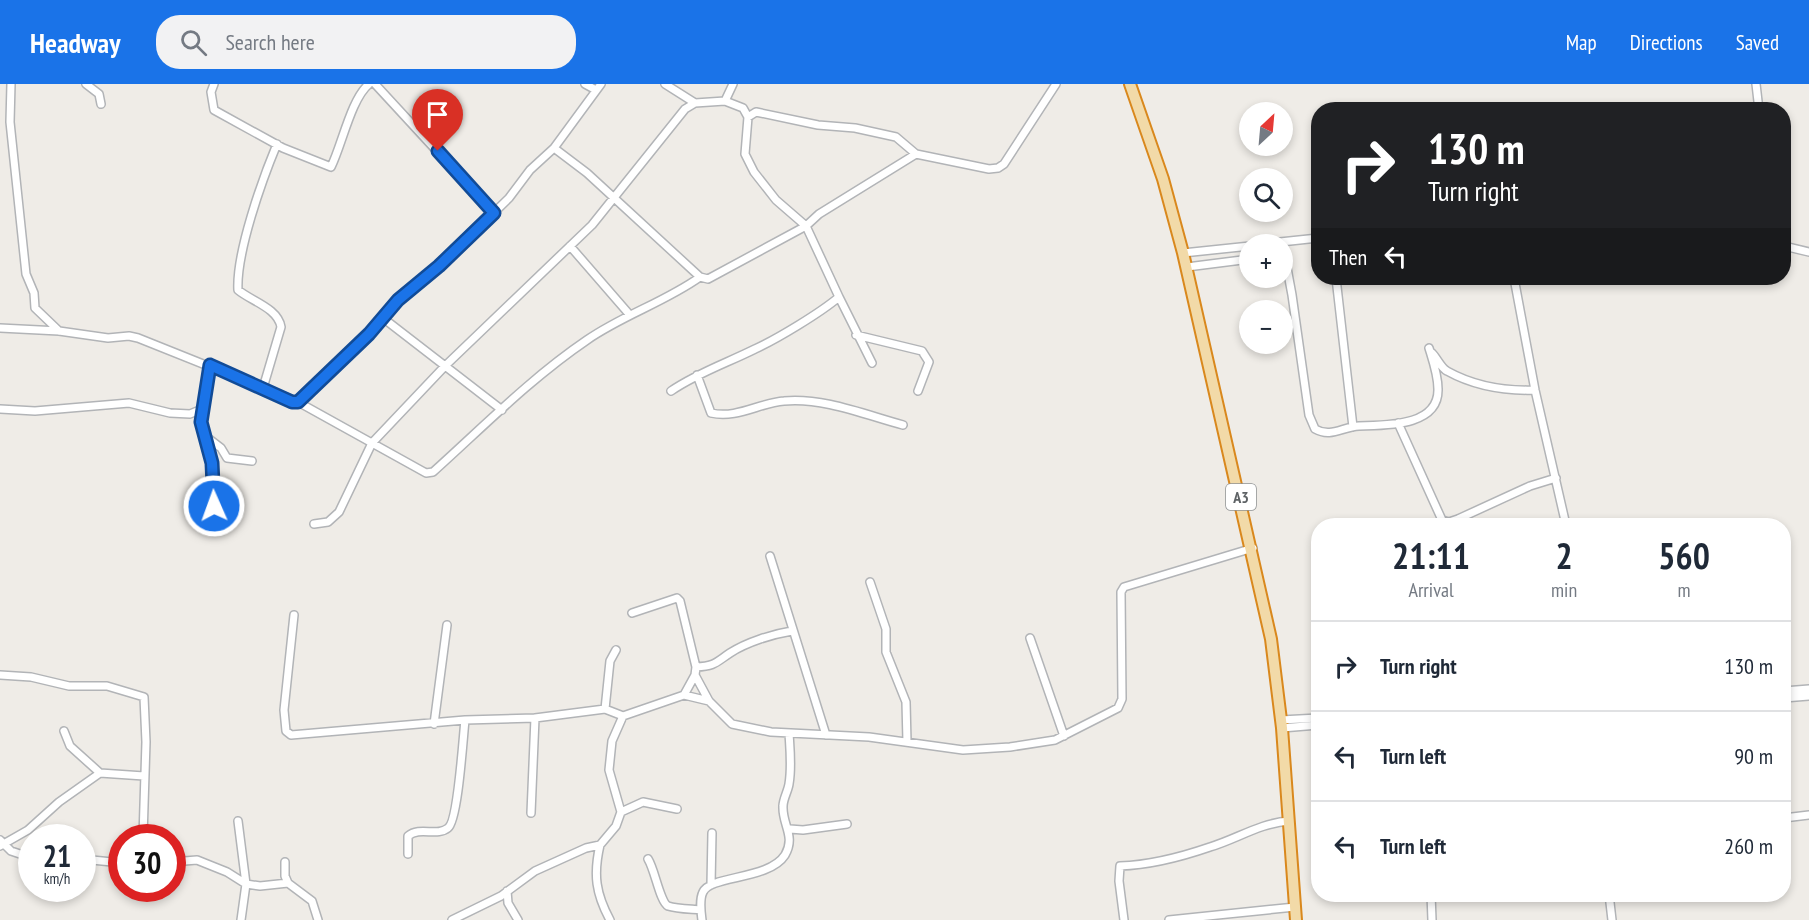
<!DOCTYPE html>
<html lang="en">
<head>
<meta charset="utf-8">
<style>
  body { margin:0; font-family:"PT Sans Narrow",sans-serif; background:#f2f2f3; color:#1f2937; height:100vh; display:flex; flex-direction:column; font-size:22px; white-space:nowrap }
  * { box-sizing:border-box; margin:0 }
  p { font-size:20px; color:#747a83 }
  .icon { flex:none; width:33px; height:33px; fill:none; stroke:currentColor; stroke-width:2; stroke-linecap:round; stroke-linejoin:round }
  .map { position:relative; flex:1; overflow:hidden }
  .side { position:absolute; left:1311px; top:434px; width:480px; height:384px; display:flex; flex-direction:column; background:#fff; border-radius:24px; box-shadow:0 3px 9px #0003 }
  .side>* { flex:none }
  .banner { position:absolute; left:1311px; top:18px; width:480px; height:183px; border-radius:24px; box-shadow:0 3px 9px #0003; background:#202124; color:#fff; overflow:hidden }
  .needle { width:39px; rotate:26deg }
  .buttons { position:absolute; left:1239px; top:18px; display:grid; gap:12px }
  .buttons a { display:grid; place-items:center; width:54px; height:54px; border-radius:50%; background:#fff; box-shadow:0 3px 9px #0003; font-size:30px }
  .speed { position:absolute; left:18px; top:740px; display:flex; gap:12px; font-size:30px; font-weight:700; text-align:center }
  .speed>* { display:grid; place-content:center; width:78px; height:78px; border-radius:50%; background:#fff; box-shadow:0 3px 9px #0003; line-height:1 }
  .speed small { font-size:15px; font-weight:400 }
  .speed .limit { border:9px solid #d22; background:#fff; color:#111 }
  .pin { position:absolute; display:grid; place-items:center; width:51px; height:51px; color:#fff; margin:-62px -26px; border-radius:50% 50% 50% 0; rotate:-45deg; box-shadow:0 0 6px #0007 }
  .pin .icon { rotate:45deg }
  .me { position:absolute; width:66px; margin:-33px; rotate:358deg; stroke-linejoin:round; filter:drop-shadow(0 0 4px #0008) }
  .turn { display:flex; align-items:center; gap:21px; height:126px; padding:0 18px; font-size:27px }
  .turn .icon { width:78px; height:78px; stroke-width:2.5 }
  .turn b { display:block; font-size:42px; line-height:51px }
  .then { display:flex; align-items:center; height:57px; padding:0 18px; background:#0003; gap:12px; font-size:22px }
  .eta { display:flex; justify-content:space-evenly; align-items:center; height:102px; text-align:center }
  .eta b { font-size:36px; font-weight:700; line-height:42px }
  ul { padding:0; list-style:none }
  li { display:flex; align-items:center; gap:18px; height:90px; padding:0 18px; border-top:2px solid #e0e1e3 }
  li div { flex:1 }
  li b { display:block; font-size:22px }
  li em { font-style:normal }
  header { display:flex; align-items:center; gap:36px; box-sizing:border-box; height:84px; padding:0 30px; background:#1a73e8; color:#fff }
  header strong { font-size:28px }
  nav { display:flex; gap:33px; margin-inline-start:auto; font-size:21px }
  .search { width:420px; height:54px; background:#f2f2f3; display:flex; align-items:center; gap:15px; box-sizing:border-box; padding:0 21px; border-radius:24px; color:#747a83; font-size:22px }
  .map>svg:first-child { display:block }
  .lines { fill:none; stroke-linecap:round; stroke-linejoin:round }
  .minor-casing { stroke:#b2b4b7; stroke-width:10 }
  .trunk-casing { stroke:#d9881d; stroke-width:14 }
  .minor { stroke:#fff; stroke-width:7 }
  .trunk { stroke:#f2daa8; stroke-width:10 }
  .route-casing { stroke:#114b97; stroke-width:15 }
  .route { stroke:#1a73e8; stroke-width:10 }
  .labels { text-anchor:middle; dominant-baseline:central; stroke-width:4.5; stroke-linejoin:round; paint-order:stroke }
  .shield { fill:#fff; stroke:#8e9193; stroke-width:1.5 }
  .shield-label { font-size:16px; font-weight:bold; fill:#5e6265 }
</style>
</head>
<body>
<header>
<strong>Headway</strong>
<div class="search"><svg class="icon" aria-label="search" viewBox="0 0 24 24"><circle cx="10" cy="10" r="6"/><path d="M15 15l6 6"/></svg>Search here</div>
<nav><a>Map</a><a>Directions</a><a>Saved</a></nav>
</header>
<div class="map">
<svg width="1809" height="836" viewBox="0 0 1809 836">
  <rect width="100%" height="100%" fill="#efece7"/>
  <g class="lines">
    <defs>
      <path id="minor" d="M11,0L10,38L26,190L34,209L35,224L59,247
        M86,0L99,10L101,20
        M214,0L211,8L214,26L283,64L331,83C342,61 351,15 369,0
        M375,0L494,129
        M585,0L596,6
        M665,0L695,19
        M1756,0L1759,26
        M748,33L756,28L818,41L855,44L896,53L916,70L989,85L998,84L1004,80L1056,0
        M554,64L587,89L700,193L708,195L806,142L776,116L754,88L745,70L748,33L743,24L725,17L733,0
        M1262,160L1318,154
        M570,162L629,230
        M1784,162L1809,168
        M1183,169L1250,162
        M1282,177L1287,184L1292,211L1309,331L1315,345C1331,354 1342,343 1359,342C1385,341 1439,343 1438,305C1438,291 1433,277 1429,264
        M1187,183L1250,175
        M1336,194L1353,343
        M1514,194L1535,306L1566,441
        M839,213L872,279
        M383,234L502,326
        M0,244L59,247L108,254L129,252L138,254L298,318L369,250L398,216L439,182L509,114L530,86L554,64L601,0
        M856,251L922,267L929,278L918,307
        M1432,269C1437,274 1441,284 1447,287C1474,302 1506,307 1535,306
        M697,291L711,329C737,335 759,319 784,317C822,313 866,331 903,341
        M263,304L281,243C278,224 251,217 238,206C236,169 262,96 277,60
        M671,307C697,289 727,279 755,265C777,255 820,229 839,213L806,142L819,130L916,70
        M298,318L426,389L433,388C483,343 531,294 587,256C623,231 665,218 700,193
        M0,325L35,327L129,319L170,329L190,330L202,325L204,351L221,364L227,374L252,377
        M202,325L210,281
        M1398,339L1442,436L1449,438L1458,435L1530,402L1556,394
        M204,351L212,379L214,422L221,443
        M314,440L328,438L339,428L372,359L445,282L592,141L685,25L695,19L725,17
        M770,472L826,651
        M870,498L886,545V568L906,618L907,658
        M632,529L677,514L680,517L696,583L695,591L709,617L732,640L771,648L869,653L963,666L1010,663L1055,656L1118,624L1122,615L1121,508L1124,503L1253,464
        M294,531L284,626L286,647L291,651L465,636L535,634
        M1030,554L1064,652
        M616,566L610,577L605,625L623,632L684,611L695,591
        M696,583C715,582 715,579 730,569C747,558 773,550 792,547
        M0,591L31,593L69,602H107L144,613L146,658L143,753
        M1784,607L1809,605
        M684,611L709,617
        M1784,614L1809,612
        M1281,636L1318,634
        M434,640L447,541
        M1282,644L1318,641
        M64,647L70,662L100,689
        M621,728L643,718L677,725
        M531,729L535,634L605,625
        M1784,734L1809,731
        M238,737L246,800L241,836
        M790,745L803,746L847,740
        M0,756L11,767L32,774
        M600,761C593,791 596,810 610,836
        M0,762L28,746L59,718L100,689L144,692
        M408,770V752C420,742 437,753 448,744C458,737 463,654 465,636
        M82,775L122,779
        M648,775C655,786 660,818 668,822C677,825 691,825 701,826
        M172,778L197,776L227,788L246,800L260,802L288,799L312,817L318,836
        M285,778V792L288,799
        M711,801L712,749
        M507,807L508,819L518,836
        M1431,810L1432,836
        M1609,810L1612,836
        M452,836L501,812L535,787L586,764L600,761L616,742L621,728L609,686L612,657L623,632
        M702,836C701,828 699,816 703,808C711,791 769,796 785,771C796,752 782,741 783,722C783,715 788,707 789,700C792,683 790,666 789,649
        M1124,836L1119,797L1120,782C1150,781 1181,773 1210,763C1237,755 1260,739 1289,737
        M1169,836L1295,823"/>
      <path id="trunk" d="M1130,0L1163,95L1183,169L1271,555L1282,644L1296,836"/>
    </defs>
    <!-- minor casing -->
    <use href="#minor" class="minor-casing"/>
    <!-- trunk casing -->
    <use href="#trunk" class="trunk-casing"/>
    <!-- minor -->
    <use href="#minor" class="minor"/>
    <!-- trunk -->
    <use href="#trunk" class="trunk"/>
  </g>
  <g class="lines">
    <defs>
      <path id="route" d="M214,422L212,379L201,338L210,281L292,318H298L369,250L398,216L439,182L494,129L438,67"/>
    </defs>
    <!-- route casing -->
    <use href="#route" class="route-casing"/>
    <!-- route -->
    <use href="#route" class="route"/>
  </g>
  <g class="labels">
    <!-- shield labels -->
    <rect class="shield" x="1226" y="400" width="30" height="26" rx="4.5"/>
    <g class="shield-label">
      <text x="1241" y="413">A3</text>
    </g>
  </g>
</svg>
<div class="buttons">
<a><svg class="needle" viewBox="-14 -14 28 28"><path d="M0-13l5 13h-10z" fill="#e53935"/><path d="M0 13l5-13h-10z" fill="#747a83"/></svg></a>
<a><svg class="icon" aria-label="search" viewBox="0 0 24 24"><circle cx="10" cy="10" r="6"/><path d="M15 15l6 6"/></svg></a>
<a>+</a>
<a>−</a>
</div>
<div class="speed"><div>21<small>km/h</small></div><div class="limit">30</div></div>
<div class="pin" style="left:438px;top:67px;background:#d93025"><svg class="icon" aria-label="arrive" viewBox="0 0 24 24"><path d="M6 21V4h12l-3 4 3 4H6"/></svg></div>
<svg class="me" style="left:214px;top:422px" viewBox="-20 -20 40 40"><circle r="17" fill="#1a73e8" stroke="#fff" stroke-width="3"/><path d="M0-11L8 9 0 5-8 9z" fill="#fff"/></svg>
<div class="banner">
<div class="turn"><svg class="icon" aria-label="right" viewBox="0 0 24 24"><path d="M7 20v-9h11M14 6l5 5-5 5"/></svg><div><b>130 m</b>Turn right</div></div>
<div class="then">Then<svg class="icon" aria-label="left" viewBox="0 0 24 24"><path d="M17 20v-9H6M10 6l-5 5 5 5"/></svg></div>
</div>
<section class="side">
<div class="eta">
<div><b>21:11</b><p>Arrival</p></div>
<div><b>2</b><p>min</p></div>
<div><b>560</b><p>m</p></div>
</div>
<ul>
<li><svg class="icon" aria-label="right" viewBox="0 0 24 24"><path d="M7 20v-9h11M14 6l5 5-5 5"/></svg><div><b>Turn right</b></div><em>130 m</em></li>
<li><svg class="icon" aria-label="left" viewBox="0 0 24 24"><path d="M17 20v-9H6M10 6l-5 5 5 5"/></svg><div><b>Turn left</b></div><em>90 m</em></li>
<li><svg class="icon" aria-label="left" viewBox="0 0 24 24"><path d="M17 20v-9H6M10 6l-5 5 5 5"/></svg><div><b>Turn left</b></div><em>260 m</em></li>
</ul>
</section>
</div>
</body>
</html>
